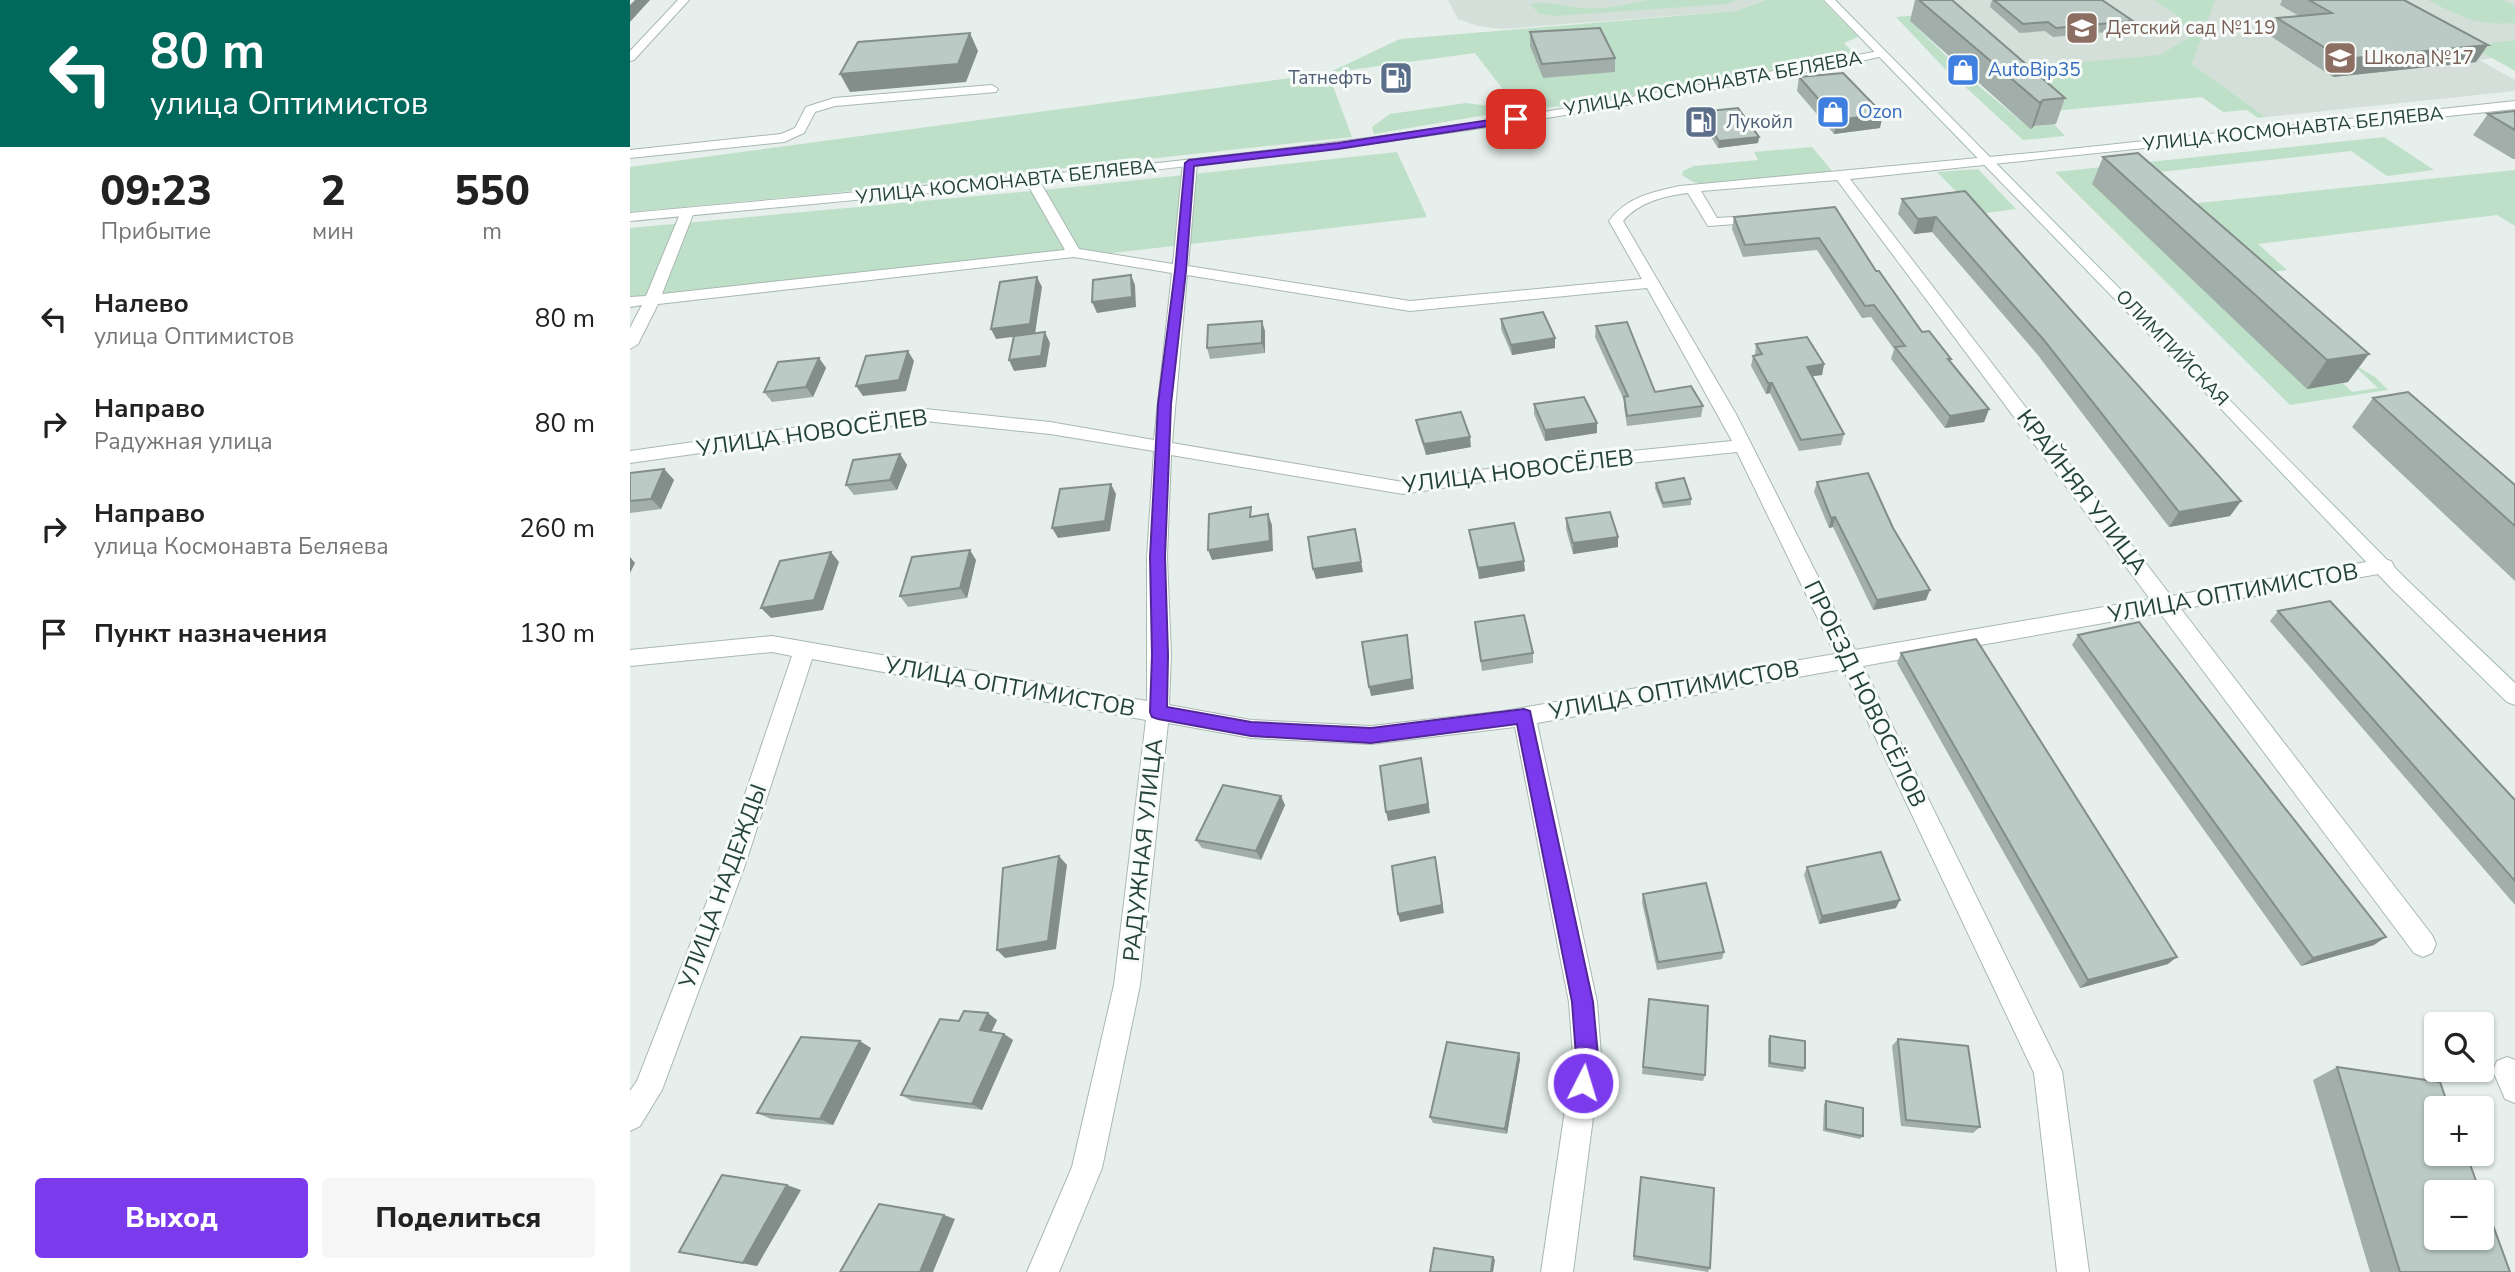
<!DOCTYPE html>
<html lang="ru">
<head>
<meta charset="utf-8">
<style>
  body { margin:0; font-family:"Nunito Sans",sans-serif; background:#f6f6f6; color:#222; height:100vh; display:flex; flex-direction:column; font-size:26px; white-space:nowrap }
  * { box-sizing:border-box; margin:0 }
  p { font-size:23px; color:#767676 }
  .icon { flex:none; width:38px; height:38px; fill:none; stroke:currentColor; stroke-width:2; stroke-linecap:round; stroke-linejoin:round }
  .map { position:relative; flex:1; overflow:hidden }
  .drawer { display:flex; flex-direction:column; background:#fff; width:630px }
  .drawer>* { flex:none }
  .guide { background:#00695c; color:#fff; overflow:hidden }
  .tools { position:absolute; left:1794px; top:1012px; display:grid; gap:14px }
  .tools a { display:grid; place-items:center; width:70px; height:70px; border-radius:7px; background:#fff; box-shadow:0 2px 5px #0004; font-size:35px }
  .pin { position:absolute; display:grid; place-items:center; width:60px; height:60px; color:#fff; margin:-30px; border-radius:14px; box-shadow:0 4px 10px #0006 }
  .me { position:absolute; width:77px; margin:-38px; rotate:5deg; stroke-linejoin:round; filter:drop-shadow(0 0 5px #0008) }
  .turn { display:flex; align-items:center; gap:24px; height:147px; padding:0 35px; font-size:32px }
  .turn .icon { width:91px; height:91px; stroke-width:2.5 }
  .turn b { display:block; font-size:49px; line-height:60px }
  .eta { display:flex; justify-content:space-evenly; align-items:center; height:119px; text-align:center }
  .eta b { font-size:42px; font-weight:800; line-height:49px }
  .primary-button { display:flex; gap:14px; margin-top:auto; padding:14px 35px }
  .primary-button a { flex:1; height:80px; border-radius:7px; background:#7c3aed; color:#fff; font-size:28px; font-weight:800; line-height:80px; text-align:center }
  .primary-button a+a { background:#f6f6f6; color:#222 }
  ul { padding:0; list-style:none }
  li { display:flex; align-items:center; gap:21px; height:105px; padding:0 35px }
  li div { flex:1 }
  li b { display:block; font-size:26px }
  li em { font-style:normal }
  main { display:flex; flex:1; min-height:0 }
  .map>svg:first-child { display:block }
  .built { fill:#d4dfda }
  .green { fill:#bfe0c8 }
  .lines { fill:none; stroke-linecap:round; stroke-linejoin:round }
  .minor-casing { stroke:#a8b8b2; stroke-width:2 }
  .tertiary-casing { stroke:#a8b8b2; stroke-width:2 }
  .secondary-casing { stroke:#a4bbb3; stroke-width:2 }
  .minor { fill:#fff; fill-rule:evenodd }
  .tertiary { fill:#fff; fill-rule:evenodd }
  .secondary { fill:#fff; fill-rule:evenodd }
  .wall { fill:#a1aea9 }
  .shaded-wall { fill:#838d89 }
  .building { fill:#bbcac4; stroke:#838d89; stroke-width:2 }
  .route { fill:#7c3aed; stroke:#51269a; stroke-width:2 }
  .labels { text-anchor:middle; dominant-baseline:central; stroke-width:6; stroke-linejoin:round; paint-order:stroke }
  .far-education-label { font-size:19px; fill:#785e54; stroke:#f7fbf9; text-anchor:start }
  .far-shop-label { font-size:19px; fill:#366cbe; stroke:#f7fbf9; text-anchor:start }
  .far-service-label { font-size:19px; fill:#4e5e75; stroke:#f7fbf9; text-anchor:end }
  .far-street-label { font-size:19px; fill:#24423a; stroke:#f7fbf9 }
  .street-label { font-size:23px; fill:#24423a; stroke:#f7fbf9 }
</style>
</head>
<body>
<main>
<section class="drawer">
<div class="guide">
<div class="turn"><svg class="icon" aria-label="left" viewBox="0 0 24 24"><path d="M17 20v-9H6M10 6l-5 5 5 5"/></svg><div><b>80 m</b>улица Оптимистов</div></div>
</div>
<div class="eta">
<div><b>09:23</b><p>Прибытие</p></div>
<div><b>2</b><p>мин</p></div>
<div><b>550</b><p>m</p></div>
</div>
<ul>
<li><svg class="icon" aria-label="left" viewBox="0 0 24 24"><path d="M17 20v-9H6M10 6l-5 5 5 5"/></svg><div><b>Налево</b><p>улица Оптимистов</p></div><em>80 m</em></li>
<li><svg class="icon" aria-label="right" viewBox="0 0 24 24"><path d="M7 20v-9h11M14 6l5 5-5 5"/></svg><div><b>Направо</b><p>Радужная улица</p></div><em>80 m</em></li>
<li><svg class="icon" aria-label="right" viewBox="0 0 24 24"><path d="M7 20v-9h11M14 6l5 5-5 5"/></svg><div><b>Направо</b><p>улица Космонавта Беляева</p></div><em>260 m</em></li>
<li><svg class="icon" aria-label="arrive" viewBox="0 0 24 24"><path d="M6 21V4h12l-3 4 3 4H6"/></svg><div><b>Пункт назначения</b></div><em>130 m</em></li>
</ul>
<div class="primary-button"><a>Выход</a><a>Поделиться</a></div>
</section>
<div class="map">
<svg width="1885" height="1272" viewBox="0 0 1885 1272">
  <rect width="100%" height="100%" fill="#e6efeb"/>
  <!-- built -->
  <path class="built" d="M818,0H1136L1106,11L872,29L848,26L828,19Z
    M1318,0H1524L1550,18L1558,38L1530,56L1395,67Z
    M1584,0H1885V40L1841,45L1863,58L1849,60L1885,80V91L1636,117L1562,64Z"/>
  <!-- green -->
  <path class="green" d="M1017,0H1109L1096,4L926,16L909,14L900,4C918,1 933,6 950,8C973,10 995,5 1017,0Z
    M1136,0H1192L1228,37L1214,43L1224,53C1159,67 1094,80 1028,91C982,99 935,108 888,109L845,53L698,73L722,137L193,194L0,212V167L698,73L770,39L1106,11Z
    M1524,0H1585L1562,64L1636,117L1628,118L1617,110L1593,112L1572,97L1412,112L1395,67L1530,55L1558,38L1550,18Z
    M1798,0H1873L1885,6V23C1845,26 1832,17 1798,0Z
    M1315,13L1281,22L1329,68L1316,70L1266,17Z
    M1885,40V71L1839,45Z
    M1331,71L1398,127L1424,124L1435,136L1393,140L1319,72Z
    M836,103L867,107L873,112L744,134L742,127L760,114Z
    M1754,137L1804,170L1757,176L1721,151L1484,177L1677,388L1713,383L1722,392L1748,388L1720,362L1745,377L1758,390L1660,405L1425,172Z
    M1182,147L1202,171L1073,184L1063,182L1052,175L1053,171L1064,166L1128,160L1124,152Z
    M767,152L797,217L0,308V228L434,188Z
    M1348,169L1386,209L1348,214L1307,172Z
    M1885,170V226L1867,215L1628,244L1657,270L1627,274L1549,205Z"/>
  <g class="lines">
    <defs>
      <path id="minor" d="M48,0H59L4,60L0,61V51Z
        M362,85L368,89L366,92L205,106L185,112L174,133L154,142L0,158V150L151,134L165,128L176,107L204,98Z
        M1885,101V109L1220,179L1541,596L1754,559L1761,561L1764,566L1761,571L1754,573L1551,609L1802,935L1806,944L1802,953L1793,957L1784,953L1530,613L1233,666L1432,1071L1459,1272H1427L1404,1073L1213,669L907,723L967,1002L971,1056L943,1272H911L943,1056L939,1002L885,727L741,744L621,738L538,723L510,985L472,1168L429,1272H397L442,1167L484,985L516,720L182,659L114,868L32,1090L10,1126L0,1131V1091L7,1081L90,868L162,656L142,652L0,666V650L142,636L517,701V557L524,451L420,434L295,421L0,463V451L295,409L420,422L524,440L542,273L444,257L28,304L8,344L0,349V328L12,305L0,307V297L16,296L52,209H62L64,212L32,294L435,250L395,180L402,176L409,180L449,249L543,264L553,163L560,159L567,163L558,266L780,301L1012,279L979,221C997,197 1022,192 1050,186L1412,152ZM1207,180L1520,599L1225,650L1106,414L993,221C1009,202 1034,196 1058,193L1078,226L1132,222L1139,218L1137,215L1087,218L1071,191ZM557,275L780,311L1017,288L1102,441L922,459L773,482L542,443ZM1107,452L1205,654L874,711L741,726L621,720L539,705L541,655L537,557L541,455L773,494L922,471Z
        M1877,1057L1885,1060V1103L1875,1099L1863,1071L1867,1061Z"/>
      <path id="tertiary" d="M1249,51L1255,54L1253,56C1199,69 1145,77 1091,88C730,156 365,187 0,221V213C235,191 471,172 706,142C888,120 1069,85 1249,51Z"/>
      <path id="secondary" d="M1194,0H1205L1775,578L1885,683V705L1877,702L1761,588L1575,392Z"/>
    </defs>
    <!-- minor casing -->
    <use href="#minor" class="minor-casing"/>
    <!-- tertiary casing -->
    <use href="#tertiary" class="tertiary-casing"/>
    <!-- secondary casing -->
    <use href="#secondary" class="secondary-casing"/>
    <!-- minor -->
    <use href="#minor" class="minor"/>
    <!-- tertiary -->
    <use href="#tertiary" class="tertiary"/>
    <!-- secondary -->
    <use href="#secondary" class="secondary"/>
  </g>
  <!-- wall -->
  <path class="wall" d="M1285,0H1322L1435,98L1426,124L1404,126L1401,129L1398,127L1280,21Z
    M1362,0H1472L1503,21L1499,30L1423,37L1415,31L1390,33L1360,7Z
    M1652,0H1774L1846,62L1703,77L1639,35L1647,18L1669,16L1650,5Z
    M900,32L985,58V72L913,78L900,46Z
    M1169,77L1250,128L1204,134L1167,91Z
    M1885,111V159H1883L1843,135L1858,114Z
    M1069,112L1129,137L1128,143L1088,148L1069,118Z
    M1508,153L1718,382L1677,389L1462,184L1473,157Z
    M1335,191L1611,501L1600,516L1539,527L1407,354L1302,232L1284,234L1268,214L1272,199Z
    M1205,207L1246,271L1292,332L1321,359L1320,362L1359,409L1354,422L1315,428L1261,359L1264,349L1241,317L1232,318L1187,250L1113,257L1102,229L1104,217Z
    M871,319L925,348L882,355L871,329Z
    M966,326L1025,392L1073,406L1071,417L997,426L994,407V400L965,337Z
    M635,331V353L580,359L577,348Z
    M1126,344L1194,364L1192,375L1182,376L1214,434L1211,445L1169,451L1140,393L1136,394L1121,366L1123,356L1125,355Z
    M189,358L196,368L183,397L142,402L134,392Z
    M1743,398L1885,485V581L1722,427Z
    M904,404L967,433L915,441L904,414Z
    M786,420L841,447L796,455L788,431Z
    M270,454L277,465L267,490L224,495L216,485Z
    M34,469L44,480L31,509L0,513V473Z
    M1187,482L1296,600L1243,610L1203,527L1199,528L1184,492Z
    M1026,483L1061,499V505L1033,508L1025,488Z
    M936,518L988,547L943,554L936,529Z
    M839,530L895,571L849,579L841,540Z
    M346,560L337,598L278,607L270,596Z
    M1648,611L1885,800V905L1640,621Z
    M845,622L903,653V663L852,671Z
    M1448,635L1744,945L1671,966L1442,645Z
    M1271,653L1538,964L1450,988L1267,663Z
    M655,805L631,860L572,848L566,840Z
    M1177,867L1266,908L1189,924L1174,875Z
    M1013,894L1094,952L1092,959L1027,970L1012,902Z
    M1019,999L1075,1075L1073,1081L1012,1074Z
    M367,1020L361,1032L374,1034L383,1040L352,1110L282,1101L271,1095L329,1021Z
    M1140,1036L1175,1068L1173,1072L1138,1067V1039Z
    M1268,1039L1350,1127L1343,1133L1271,1126L1262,1046Z
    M241,1048L203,1125L141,1119L127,1113Z
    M890,1059L877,1134L803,1123L800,1117Z
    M1707,1067L1880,1272H1740L1683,1080Z
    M1196,1101L1233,1136L1230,1139L1193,1131L1194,1104Z
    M1011,1177L1080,1268L1078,1272L1003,1260Z
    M171,1190L127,1266L49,1252Z"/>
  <!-- shaded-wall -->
  <path class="shaded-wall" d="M5,0H20L0,22V5Z
    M340,33L348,51L336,82L220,92L210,74Z
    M1858,45L1846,62L1703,77L1713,59Z
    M1413,100L1404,126L1401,129L1410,103Z
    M1253,114L1250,128L1204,134L1207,120Z
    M1129,137L1128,143L1088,148L1089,141Z
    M1306,217L1302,232L1284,234L1288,219Z
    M501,275L505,285L506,307L467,313L462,302Z
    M407,277L412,287L405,334L366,339L361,329Z
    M632,321L635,331V353L632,343Z
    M415,332L420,343L416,367L384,371L379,360Z
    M925,338V348L882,355L881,345Z
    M278,351L284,361L276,391L233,396L226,386Z
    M1739,354L1718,382L1677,389L1697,360Z
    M189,358L196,368L183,397L176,387Z
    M1194,364L1192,375L1175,377L1177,367Z
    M1138,383H1142L1140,393L1136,394Z
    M1359,409L1354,422L1315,428L1320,416Z
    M967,423V433L915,441V430Z
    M840,437L841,447L796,455L794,444Z
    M270,454L277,465L267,490L260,480Z
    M34,469L44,480L31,509L21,499Z
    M481,484L486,494L480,531L428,538L422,528Z
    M1611,501L1600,516L1539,527L1549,512Z
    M638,514L642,525L643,551L582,560L578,550Z
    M1205,517L1203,527L1199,528L1201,518Z
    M725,529L733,572L686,579L683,569Z
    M988,537V547L943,554V543Z
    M340,550L346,560L337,598L330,588Z
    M201,552L209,562L193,610L141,618L131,608Z
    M0,557L5,563L0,573Z
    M894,561L895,571L849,579L848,568Z
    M1300,590L1296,600L1243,610L1247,600Z
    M777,635L784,689L741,696L739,687Z
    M791,758L800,813L758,821L756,812Z
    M651,796L655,805L631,860L626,851Z
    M429,856L437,865L426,949L375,958L367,950Z
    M805,857L814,913L770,922L768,914Z
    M1270,900L1266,908L1189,924L1192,916Z
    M1756,937L1744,945L1671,966L1683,958Z
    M1547,957L1538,964L1450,988L1458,980Z
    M358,1013L367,1020L359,1037L350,1030Z
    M374,1034L383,1040L352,1110L342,1104Z
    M230,1041L241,1048L203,1125L190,1119Z
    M889,1053L890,1059L877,1134L875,1129Z
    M157,1185L171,1190L127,1266L113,1263Z
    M314,1215L325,1219L303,1272H290Z
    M863,1257L865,1260L863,1272H861Z"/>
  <!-- building -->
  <path class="building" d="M1289,0H1322L1435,98L1413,100L1410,103Z
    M1364,0H1472L1503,21L1426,28L1418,22L1393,24Z
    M1679,0H1774L1858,45L1713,59L1647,18L1702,13Z
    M970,28L985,58L912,64L900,32Z
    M340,33L328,64L210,74L228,42Z
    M1213,73L1253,114L1207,120L1169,77Z
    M1108,108L1129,137L1089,141L1069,112Z
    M1885,111V130L1858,114Z
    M1508,153L1739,354L1697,360L1473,157Z
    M1335,191L1611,501L1549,512L1413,339L1306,217L1288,219L1272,199Z
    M1205,207L1246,271H1249L1292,332L1299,331L1321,359H1318L1359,409L1320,416L1265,347L1275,346L1244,305L1235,306L1189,238L1115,245L1104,217Z
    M501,275L502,297L462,302L463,280Z
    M407,277L400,324L361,329L370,282Z
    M913,312L925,338L881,345L871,319Z
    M632,321V343L577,348L578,325Z
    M997,322L1025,392L1061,386L1073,406L997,416L994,397L998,396L966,326Z
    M415,332L411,356L379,360L384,336Z
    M1177,337L1194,364L1177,367L1214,434L1171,440L1142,383H1138L1123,356L1132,354L1126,344Z
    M278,351L269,380L226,386L236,356Z
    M189,358L176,387L134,392L148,362Z
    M1778,392L1885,485V526L1743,398Z
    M954,397L967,423L915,430L904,404Z
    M831,412L840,437L794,444L786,420Z
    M270,454L260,480L216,485L223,460Z
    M34,469L21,499L0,501V473Z
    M1238,473L1263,528L1300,590L1247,600L1205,517L1201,518L1187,482Z
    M1054,478L1061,499L1033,503L1026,483Z
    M481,484L475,521L422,528L430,489Z
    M621,507L620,517L638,514L640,541L578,550L579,514Z
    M980,512L988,537L943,543L936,518Z
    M884,523L894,561L848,568L839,530Z
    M725,529L731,562L683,569L678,537Z
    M340,550L330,588L270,596L282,557Z
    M201,552L184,600L131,608L150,561Z
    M1700,601L1885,800V881L1648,611Z
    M894,615L903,653L851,661L845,622Z
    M1509,622L1756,937L1683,958L1448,635Z
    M777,635L782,679L739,687L732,642Z
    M1346,639L1547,957L1458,980L1271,653Z
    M791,758L798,804L756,812L750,766Z
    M593,785L651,796L626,851L566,840Z
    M1251,852L1270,900L1192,916L1177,867Z
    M429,856L418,941L367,950L373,868Z
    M805,857L812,905L768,914L762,866Z
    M1076,883L1094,952L1028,962L1013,894Z
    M1019,999L1078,1006L1075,1075L1013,1067Z
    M334,1011L358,1013L350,1030L374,1034L342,1104L271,1095L310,1019L329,1021Z
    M1140,1036L1175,1041V1068L1140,1063Z
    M171,1037L230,1041L190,1119L127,1113Z
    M1268,1039L1338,1046L1350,1127L1276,1120Z
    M817,1042L889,1053L875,1129L800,1117Z
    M1707,1067L1810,1082L1819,1108H1806V1153H1836L1850,1192H1806V1237H1852V1195L1880,1272H1770Z
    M1196,1101L1233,1108V1136L1196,1129Z
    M92,1175L157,1185L113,1263L49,1252Z
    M1011,1177L1084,1188L1080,1268L1004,1256Z
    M249,1204L314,1215L290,1272H210Z
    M804,1248L863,1257L861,1272H800Z"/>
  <!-- route -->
  <path class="route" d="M886,116L891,119L890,121L708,149L564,166L556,271L541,404L535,557L538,655L537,707L621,722L741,728L894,709L900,711L963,1002L968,1056L961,1091L953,1094L946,1091L942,1083L946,1056L942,1002L887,724L741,743L621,736L528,719L522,717L520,712L522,655L520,557L528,404L545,271L555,163L559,160L708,143Z"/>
  <!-- icons -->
  <defs>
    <symbol id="school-square" viewBox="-11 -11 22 22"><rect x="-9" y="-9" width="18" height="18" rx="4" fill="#8d6e63" stroke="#f7fbf9"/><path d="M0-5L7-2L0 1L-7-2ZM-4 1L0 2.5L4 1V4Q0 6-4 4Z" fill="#fff"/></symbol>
    <symbol id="shop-square" viewBox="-11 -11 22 22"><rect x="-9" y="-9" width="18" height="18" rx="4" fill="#3f7fe0" stroke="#f7fbf9"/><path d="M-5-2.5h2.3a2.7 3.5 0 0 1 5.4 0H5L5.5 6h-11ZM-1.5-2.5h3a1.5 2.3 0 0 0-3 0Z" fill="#fff"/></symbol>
    <symbol id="fuel-square" viewBox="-11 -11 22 22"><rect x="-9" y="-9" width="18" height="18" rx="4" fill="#5c6f8a" stroke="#f7fbf9"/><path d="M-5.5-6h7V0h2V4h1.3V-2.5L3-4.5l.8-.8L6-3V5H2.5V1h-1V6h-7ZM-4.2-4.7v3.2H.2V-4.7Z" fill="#fff"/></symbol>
  </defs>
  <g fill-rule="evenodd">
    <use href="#school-square" x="1433" y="9" width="38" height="38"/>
    <use href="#school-square" x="1691" y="39" width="38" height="38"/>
    <use href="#shop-square" x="1314" y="51" width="38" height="38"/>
    <use href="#fuel-square" x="747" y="59" width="38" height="38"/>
    <use href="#shop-square" x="1184" y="93" width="38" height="38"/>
    <use href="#fuel-square" x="1052" y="103" width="38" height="38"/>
  </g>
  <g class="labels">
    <!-- far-education labels -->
    <g class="far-education-label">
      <text x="1476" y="28">Детский сад №119</text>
      <text x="1734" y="58">Школа №17</text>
    </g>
    <!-- far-shop labels -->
    <g class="far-shop-label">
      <text x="1358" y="70">AutoBip35</text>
      <text x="1228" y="112">Ozon</text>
    </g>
    <!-- far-service labels -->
    <g class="far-service-label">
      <text x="742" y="78">Татнефть</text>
      <text x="1096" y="122" text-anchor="start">Лукойл</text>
    </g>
    <!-- far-street labels -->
    <g class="far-street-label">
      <text transform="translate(1083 84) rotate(-10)">УЛИЦА КОСМОНАВТА БЕЛЯЕВА</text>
      <text transform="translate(1663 129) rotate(-6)">УЛИЦА КОСМОНАВТА БЕЛЯЕВА</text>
      <text transform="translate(376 182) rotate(-6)">УЛИЦА КОСМОНАВТА БЕЛЯЕВА</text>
      <text transform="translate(1542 348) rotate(46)">ОЛИМПИЙСКАЯ</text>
    </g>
    <!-- street labels -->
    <g class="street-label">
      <text transform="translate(182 433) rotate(-8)">УЛИЦА НОВОСЁЛЕВ</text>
      <text transform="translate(888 471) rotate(-7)">УЛИЦА НОВОСЁЛЕВ</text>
      <text transform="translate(1452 492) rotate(53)">КРАЙНЯЯ УЛИЦА</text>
      <text transform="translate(1603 593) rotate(-10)">УЛИЦА ОПТИМИСТОВ</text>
      <text transform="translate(380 687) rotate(10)">УЛИЦА ОПТИМИСТОВ</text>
      <text transform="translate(1044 690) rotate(-10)">УЛИЦА ОПТИМИСТОВ</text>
      <text transform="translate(1235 694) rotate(64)">ПРОЕЗД НОВОСЁЛОВ</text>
      <text transform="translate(513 850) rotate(-84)">РАДУЖНАЯ УЛИЦА</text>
      <text transform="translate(93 886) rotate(-70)">УЛИЦА НАДЕЖДЫ</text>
    </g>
  </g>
</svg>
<div class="tools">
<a><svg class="icon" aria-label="search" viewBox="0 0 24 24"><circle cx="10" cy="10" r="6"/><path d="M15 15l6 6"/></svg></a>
<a>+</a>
<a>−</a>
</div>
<div class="pin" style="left:886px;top:119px;background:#d93025"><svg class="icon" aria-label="arrive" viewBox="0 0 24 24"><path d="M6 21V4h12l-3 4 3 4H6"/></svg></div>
<svg class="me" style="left:953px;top:1083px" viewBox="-20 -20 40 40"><circle r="17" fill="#7c3aed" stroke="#fff" stroke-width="3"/><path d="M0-11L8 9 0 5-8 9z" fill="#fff"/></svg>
</div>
</main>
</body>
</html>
